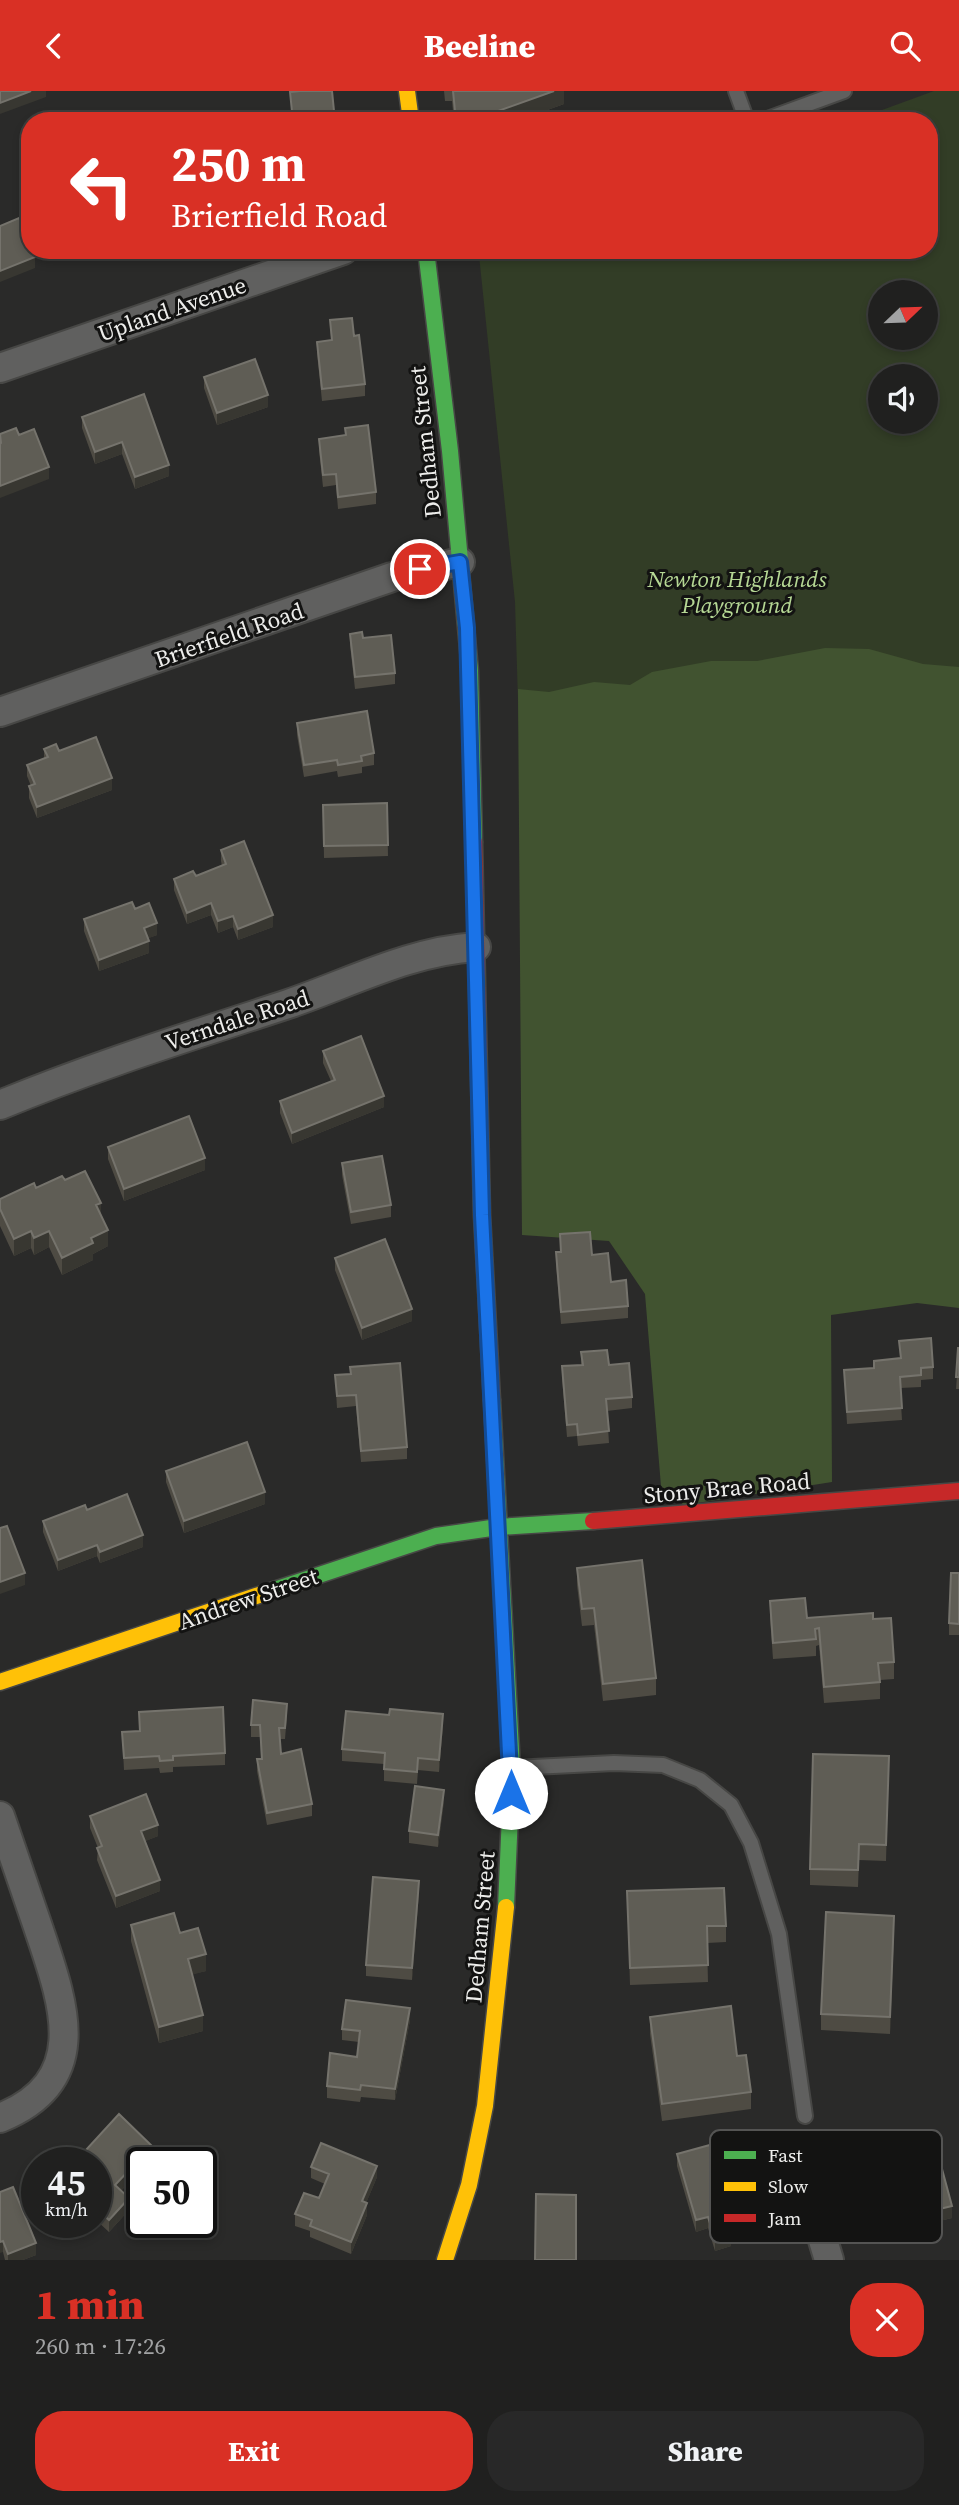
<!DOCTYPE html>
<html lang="en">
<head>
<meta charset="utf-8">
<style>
  body { margin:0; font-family:"Source Serif 4",serif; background:#282828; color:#f1f3f6; height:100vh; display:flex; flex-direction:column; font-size:26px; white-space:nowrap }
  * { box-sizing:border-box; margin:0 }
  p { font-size:23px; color:#a2a3a4 }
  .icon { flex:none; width:38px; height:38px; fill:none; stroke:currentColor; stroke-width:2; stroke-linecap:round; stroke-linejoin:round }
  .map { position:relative; height:2169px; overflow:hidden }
  .details { display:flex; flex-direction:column; background:#20201f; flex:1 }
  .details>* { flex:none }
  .banner { position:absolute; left:21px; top:21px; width:917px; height:147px; border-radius:28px; box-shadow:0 4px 10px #0003,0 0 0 2px #3d3e3d; background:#d93025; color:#fff; overflow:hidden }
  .needle { width:46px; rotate:67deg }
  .tools { position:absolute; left:868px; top:189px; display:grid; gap:14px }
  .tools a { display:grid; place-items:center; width:70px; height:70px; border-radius:50%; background:#20201f; box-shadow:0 4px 10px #0003,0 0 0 2px #3d3e3d; font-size:35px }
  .speed { position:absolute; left:21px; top:2056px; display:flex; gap:14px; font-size:35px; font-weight:700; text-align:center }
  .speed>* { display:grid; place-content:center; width:91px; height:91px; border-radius:50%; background:#20201f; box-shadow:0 4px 10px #0003,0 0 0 2px #3d3e3d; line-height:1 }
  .speed small { font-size:18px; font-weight:400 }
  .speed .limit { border:4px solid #111; border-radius:10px; background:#fff; color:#111 }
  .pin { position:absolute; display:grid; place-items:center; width:60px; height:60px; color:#fff; margin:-30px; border:4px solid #fff; border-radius:50%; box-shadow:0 2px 7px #0007 }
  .me { position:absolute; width:77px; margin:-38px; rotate:0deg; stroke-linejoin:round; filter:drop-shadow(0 0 5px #0008) }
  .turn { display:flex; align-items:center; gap:24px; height:147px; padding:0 35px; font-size:32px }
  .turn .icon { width:91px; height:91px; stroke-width:2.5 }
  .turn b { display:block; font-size:49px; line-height:60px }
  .round { display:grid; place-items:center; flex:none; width:74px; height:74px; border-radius:28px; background:#282828 }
  .summary { display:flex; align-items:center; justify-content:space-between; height:119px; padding:0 35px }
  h1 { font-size:42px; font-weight:800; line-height:52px; color:#d93025 }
  .primary-button { display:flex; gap:14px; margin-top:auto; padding:14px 35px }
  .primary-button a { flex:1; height:80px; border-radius:28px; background:#d93025; color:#fff; font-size:28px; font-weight:800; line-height:80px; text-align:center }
  .primary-button a+a { background:#282828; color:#f1f3f6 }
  header { display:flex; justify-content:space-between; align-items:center; height:91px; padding:0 35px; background:#d93025; color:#fff; font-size:32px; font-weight:800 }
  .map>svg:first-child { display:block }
  .green { fill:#323d26; fill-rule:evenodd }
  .forest { fill:#415330 }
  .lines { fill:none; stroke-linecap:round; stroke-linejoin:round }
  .lane-casing { stroke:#474745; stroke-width:18 }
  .street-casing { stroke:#474745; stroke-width:32 }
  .fast-casing { stroke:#474745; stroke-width:19 }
  .slow-casing { stroke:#474745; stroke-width:19 }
  .jam-casing { stroke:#474745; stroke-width:19 }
  .lane { stroke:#60605f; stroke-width:14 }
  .street { stroke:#60605f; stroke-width:28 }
  .fast { stroke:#4caf50; stroke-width:16 }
  .slow { stroke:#ffc107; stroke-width:16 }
  .jam { stroke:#c62828; stroke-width:16 }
  .wall { fill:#4e4b43 }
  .shaded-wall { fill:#383731 }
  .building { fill:#5f5d55; stroke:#75736c; stroke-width:2 }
  .route-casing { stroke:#114b97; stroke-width:18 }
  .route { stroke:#1a73e8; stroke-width:12 }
  .labels { text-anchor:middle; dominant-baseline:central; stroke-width:6; stroke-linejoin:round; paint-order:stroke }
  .street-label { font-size:23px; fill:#ededeb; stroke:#131312 }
  .park-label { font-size:23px; font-style:italic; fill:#b5d794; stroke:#131312 }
  .key { fill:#131312; stroke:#545453; stroke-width:2 }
  .key-label { font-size:19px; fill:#ededeb }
</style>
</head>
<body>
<header><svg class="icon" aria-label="back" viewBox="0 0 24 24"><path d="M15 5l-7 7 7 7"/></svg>Beeline<svg class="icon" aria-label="search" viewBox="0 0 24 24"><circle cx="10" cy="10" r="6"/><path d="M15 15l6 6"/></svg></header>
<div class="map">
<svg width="959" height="2169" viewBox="0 0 959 2169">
  <rect width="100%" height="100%" fill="#2a2a29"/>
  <!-- green -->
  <path class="green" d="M934,0H959V1189L533,1105L515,511L479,164L493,159H929V30H852ZM880,201H926V247H880ZM880,285H926V331H880Z"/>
  <!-- forest -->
  <path class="forest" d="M825,557L869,558L923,573L959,576V1217L917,1212L831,1224L832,1391L684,1414L661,1395L645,1203L609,1150L522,1144L518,598L549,601L594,591L630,594L652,581L711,570H757Z"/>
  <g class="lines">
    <defs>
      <path id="lane" d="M736,0L747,30
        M762,30L844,0
        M513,1677L614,1672L663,1674L700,1689L731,1714L751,1752L779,1843L805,2025"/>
      <path id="street" d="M0,277L343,159
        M0,621L392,486L460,471
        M0,1014C94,975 191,945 288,913C350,892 410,860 476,856
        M0,1725C13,1762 25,1799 38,1836C63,1911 94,1989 0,2027
        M798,2067L829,2169"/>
      <path id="fast" d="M426,159L450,360L470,580L474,751
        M492,1309L512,1677L506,1816
        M268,1501L436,1445L498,1436L593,1430"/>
      <path id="slow" d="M407,0L411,30
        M0,1591L268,1501
        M445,2169L469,2094L485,2015L506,1816"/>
      <path id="jam" d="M474,751L482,1124L492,1309
        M593,1430L959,1400"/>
    </defs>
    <!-- lane casing -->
    <use href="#lane" class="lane-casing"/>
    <!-- street casing -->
    <use href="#street" class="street-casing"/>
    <!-- fast casing -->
    <use href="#fast" class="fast-casing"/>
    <!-- slow casing -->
    <use href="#slow" class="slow-casing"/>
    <!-- jam casing -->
    <use href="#jam" class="jam-casing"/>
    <!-- lane -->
    <use href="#lane" class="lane"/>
    <!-- street -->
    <use href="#street" class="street"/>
    <!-- fast -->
    <use href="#fast" class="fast"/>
    <!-- slow -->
    <use href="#slow" class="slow"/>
    <!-- jam -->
    <use href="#jam" class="jam"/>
  </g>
  <!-- wall -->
  <path class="wall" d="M444,0H564V13L517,30H454L452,10H445Z
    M330,229L354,245L365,293V305L322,310L317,262V251L331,249Z
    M204,286L268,316L217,334L204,297Z
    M82,326L169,385L135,398L122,363L95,373L82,337Z
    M345,337L376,401V413L338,418L336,394L323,396L319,359V348L345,345Z
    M350,543L363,547L395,582V593L355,598L350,554Z
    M297,632L374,662V674L362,676V682L338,686L337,680L304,686L297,644Z
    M44,658L112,699L37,727L29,707V695H31L27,685V674L44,667Z
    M387,712L388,765L324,767L323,714Z
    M221,759L273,836L238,849L233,836L218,842L211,824L187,833L174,799V788L196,785L222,775L221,770Z
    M135,818L157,844L148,847L149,862L99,880L84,840V828Z
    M323,960L384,1016L292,1053L280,1022V1010L331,990L323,972Z
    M108,1056L205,1079L124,1110L108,1068Z
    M342,1072L391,1114V1126L351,1133L342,1084Z
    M65,1089L101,1123L108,1155L93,1163V1169L62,1184L49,1156L34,1164L31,1157L14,1165L0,1135V1108Z
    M560,1143L592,1164L628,1215V1227L561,1233L556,1173V1161H560Z
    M335,1167L412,1230L362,1249L335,1179Z
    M899,1250L933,1276V1288L921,1289V1296L900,1297L902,1329L847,1333L844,1279L874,1277L900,1267Z
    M959,1257V1298H956Z
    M581,1261L609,1274L632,1306V1317L607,1320L609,1352L578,1355L577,1345L567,1346L562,1287V1275L581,1274Z
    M350,1276L407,1356V1368L361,1371L356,1315L337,1317L335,1284L350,1283Z
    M166,1380L265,1413L184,1442L166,1391Z
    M87,1419L143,1456L100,1472L97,1465L58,1480L43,1441V1430Z
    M577,1477L656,1587V1604L603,1610L594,1534L582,1535L577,1494Z
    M959,1482V1544H949V1532Z
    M770,1510L807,1527L873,1528L894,1571V1588L880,1589V1608L824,1612L819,1554L816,1555V1565L773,1568L770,1527Z
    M139,1621L225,1662V1674L173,1676V1681L160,1682L159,1677L124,1679L122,1641L140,1640Z
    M287,1624L285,1648H280L281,1663L312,1713V1725L267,1734L257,1680V1668H261L260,1646H251V1634Z
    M443,1634L439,1681L418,1679L417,1693L384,1690V1673L342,1670V1658Z
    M889,1665L886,1770L859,1769L858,1796L810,1794V1778Z
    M444,1710L438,1756L409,1752V1740Z
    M90,1725L158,1745L145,1750L160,1800L116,1817L97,1769L98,1757L90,1737Z
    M627,1800L726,1835V1851L707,1852L708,1891L630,1894Z
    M419,1801L412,1889L366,1885V1874Z
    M131,1834L180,1842L206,1880L192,1883L203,1940L159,1952L131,1850Z
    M894,1841L890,1943L821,1939V1923Z
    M650,1926L737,1965L751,2001V2018L662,2030L650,1943Z
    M410,1929L395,2009L361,2006L360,2011L327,2007V1995L357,1966L359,1951L342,1949V1938Z
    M677,2063L751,2132L744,2135V2147L731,2150V2155L715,2160L708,2137L696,2141L677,2075Z
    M152,2066L142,2072V2077L121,2100L129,2119L109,2141L96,2129V2072Z
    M311,2076L377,2086L366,2112L367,2124L351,2163L310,2146V2140L295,2135V2123L319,2107L325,2093L311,2087Z
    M889,2090L952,2127L898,2140L889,2102Z
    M0,2101L36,2164L23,2169H5L3,2161Z"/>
  <!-- shaded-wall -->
  <path class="shaded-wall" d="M31,0H46V6L0,23V12Z
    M554,0H564V13L517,30H487V24Z
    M35,166V177L0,191V180Z
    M268,304V316L217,334V322Z
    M122,351V363L95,373V361Z
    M169,374V385L135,398V386Z
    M49,376V388L0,407V395Z
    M112,687V699L37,727V716Z
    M211,812V824L187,833V822Z
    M273,824V836L238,849V838Z
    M233,825V836L218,842V830Z
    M157,832V844L144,849V837Z
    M149,850V862L99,880V869Z
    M384,1005V1016L292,1053V1042Z
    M205,1067V1079L124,1110V1098Z
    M101,1112V1129L96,1114Z
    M108,1139V1155L93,1163V1169L62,1184V1167L91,1147Z
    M31,1140V1157L14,1165V1148Z
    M49,1140V1156L34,1164V1147Z
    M412,1218V1230L362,1249V1237Z
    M265,1401V1413L184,1442V1430Z
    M143,1444V1456L100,1472V1461Z
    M97,1454V1465L58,1480V1469Z
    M25,1482V1494L0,1503V1491Z
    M443,1623V1634L439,1681V1669Z
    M444,1699V1710L438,1756V1744Z
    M158,1734V1745L141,1752V1740Z
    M160,1789V1800L116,1817V1805Z
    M419,1790V1801L412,1889V1877Z
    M894,1825V1841L890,1943V1926Z
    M206,1863V1880L188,1885V1868Z
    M410,1917V1929L395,2009V1998Z
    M203,1924V1940L159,1952V1936Z
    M152,2055V2066L147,2072H142V2077L115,2106V2094Z
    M377,2075V2086L362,2122V2110Z
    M129,2107V2119L109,2141V2129Z
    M367,2112V2124L351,2163V2151Z
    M952,2115V2127L898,2140V2128Z
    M751,2121V2132L741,2135V2124Z
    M708,2126V2137L696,2141V2129Z
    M744,2135V2147L731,2150V2155L715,2160V2148L730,2139Z
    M3,2150V2161L0,2162V2151Z
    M36,2152V2164L23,2169H8V2163Z"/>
  <!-- building -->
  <path class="building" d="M0,0H31L0,12Z
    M300,0H332L335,30H293L290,1Z
    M453,0H554L487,24L488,30H456Z
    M19,127L30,153V159H32L35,166L0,180V135Z
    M352,227L354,245L359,244L365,293L322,298L317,251L332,249L330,229Z
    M255,268L268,304L217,322L204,286Z
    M144,303L169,374L135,386L122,351L95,361L82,326Z
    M368,334L376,401L338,406L336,383L323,384L319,348L346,344L345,337Z
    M16,337L19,344L34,338L49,376L0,395V353L1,352L0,343Z
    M362,541L363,547L391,544L395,582L355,586L350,543Z
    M367,620L374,662L361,665L362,670L338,674L337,669L304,674L297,632Z
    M96,646L112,687L37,716L29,695L35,693L27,674L48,666L44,658L56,653L59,660Z
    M387,712L388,754L324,755L323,714Z
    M244,750L273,824L238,838L233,825L218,830L211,812L187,822L174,788L193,780L196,785L226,773L221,759Z
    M132,811L135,818L149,812L157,832L144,837L149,850L99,869L84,828Z
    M361,945L384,1005L292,1042L280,1010L335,989L323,960Z
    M189,1025L205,1067L124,1098L108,1056Z
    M382,1065L391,1114L351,1121L342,1072Z
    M85,1080L101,1112L96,1114L108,1139L91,1147L93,1152L62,1167L49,1140L34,1147L31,1140L14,1148L0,1118V1108L34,1092L36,1097L62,1085L65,1089Z
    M590,1141L592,1164L608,1162L611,1191L626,1189L628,1215L561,1221L556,1161H561L560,1143Z
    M385,1148L412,1218L362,1237L335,1167Z
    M931,1247L933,1276L921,1277V1284L900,1286L902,1317L847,1321L844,1279L874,1277V1270L901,1267L899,1250Z
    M958,1257H959V1286H956Z
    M607,1259L609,1274L629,1272L632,1306L606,1308L609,1340L578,1344L577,1333L567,1334L562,1275L583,1274L581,1261Z
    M400,1272L407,1356L361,1360L356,1304L337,1305L335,1284L351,1283L350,1276Z
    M247,1351L265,1401L184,1430L166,1380Z
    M127,1403L143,1444L100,1461L97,1454L58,1469L43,1430L85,1414L87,1419Z
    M7,1435L25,1482L0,1491V1437Z
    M642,1469L656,1587L603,1593L594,1517L582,1518L577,1477Z
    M951,1482H959V1533L949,1532Z
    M805,1507L807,1527L873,1522V1528L891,1527L894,1571L878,1572L880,1591L824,1596L819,1537L815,1538L816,1548L773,1552L770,1510Z
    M253,1609L287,1613L285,1637H279L281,1663L301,1658L312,1713L267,1722L257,1668H262L260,1634H251Z
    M223,1616L225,1662L173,1665V1669L160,1670L159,1665L124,1667L122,1641L140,1640L139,1621Z
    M390,1618L443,1623L439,1669L418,1667L417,1681L384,1678L385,1662L342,1658L346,1620L389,1624Z
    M813,1663L889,1665L886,1754L859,1753L858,1779L810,1778Z
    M415,1695L444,1699L438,1744L409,1740Z
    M146,1703L158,1734L141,1740L160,1789L116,1805L97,1757L102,1755L90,1725Z
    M373,1786L419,1790L412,1877L366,1874Z
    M724,1797L726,1835H707L708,1874L630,1877L627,1800Z
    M826,1821L894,1825L890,1926L821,1923Z
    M174,1822L180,1842L198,1837L206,1863L188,1868L203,1924L159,1936L131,1834Z
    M346,1909L410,1917L395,1998L361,1994L360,1999L327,1995L330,1962L357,1966L360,1940L342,1938Z
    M731,1915L737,1965L746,1964L751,2001L662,2013L650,1926Z
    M119,2023L152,2055L115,2094L129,2107L109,2129L96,2117V2072H74Z
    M321,2052L377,2075L362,2110L367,2112L351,2151L310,2135L312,2129L295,2123L304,2102L319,2107L329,2083L311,2076Z
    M717,2052L724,2078L737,2074L751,2121L741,2124L744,2135L730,2139L731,2143L715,2148L708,2126L696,2129L677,2063Z
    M942,2078L952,2115L898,2128L889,2090Z
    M13,2096L36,2152L8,2163L3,2150L0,2151V2101Z
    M536,2103L576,2104V2169H535Z"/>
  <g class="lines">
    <defs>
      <path id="route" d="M420,478L460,471L467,537L482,1124L511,1702"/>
    </defs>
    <!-- route casing -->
    <use href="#route" class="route-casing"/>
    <!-- route -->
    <use href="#route" class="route"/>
  </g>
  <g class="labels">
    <!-- street labels -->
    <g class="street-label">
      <text transform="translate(172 218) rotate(-19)">Upland Avenue</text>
      <text transform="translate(425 351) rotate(-96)">Dedham Street</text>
      <text transform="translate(229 544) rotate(-19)">Brierfield Road</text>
      <text transform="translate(237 929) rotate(-18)">Verndale Road</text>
      <text transform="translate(727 1397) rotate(-5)">Stony Brae Road</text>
      <text transform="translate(248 1508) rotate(-19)">Andrew Street</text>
      <text transform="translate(480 1836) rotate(-85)">Dedham Street</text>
    </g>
    <!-- park labels -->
    <g class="park-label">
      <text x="737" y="488">Newton Highlands<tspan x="737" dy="26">Playground</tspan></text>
    </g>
  </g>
  <!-- legend -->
  <rect x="710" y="2039" width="232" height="113" rx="10" class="key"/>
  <rect x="724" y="2060" width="32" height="8" fill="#4caf50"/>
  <rect x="724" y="2091" width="32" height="9" fill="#ffc107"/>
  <rect x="724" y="2123" width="32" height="8" fill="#c62828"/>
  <g class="key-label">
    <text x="768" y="2071">Fast</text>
    <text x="768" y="2102">Slow</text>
    <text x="768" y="2134">Jam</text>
  </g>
</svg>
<div class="tools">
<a><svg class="needle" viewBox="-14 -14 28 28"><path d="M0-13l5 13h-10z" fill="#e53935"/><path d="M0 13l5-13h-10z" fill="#a2a3a4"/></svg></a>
<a><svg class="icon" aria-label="sound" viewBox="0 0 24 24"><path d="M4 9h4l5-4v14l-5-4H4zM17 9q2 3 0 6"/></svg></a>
</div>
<div class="speed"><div>45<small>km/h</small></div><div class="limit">50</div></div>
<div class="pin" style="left:420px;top:478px;background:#d93025"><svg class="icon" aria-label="arrive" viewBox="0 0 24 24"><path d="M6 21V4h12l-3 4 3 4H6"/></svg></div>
<svg class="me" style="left:511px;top:1702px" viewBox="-20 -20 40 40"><circle r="19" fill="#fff"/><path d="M0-13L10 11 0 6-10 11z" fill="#1a73e8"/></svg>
<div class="banner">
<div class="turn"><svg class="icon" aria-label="left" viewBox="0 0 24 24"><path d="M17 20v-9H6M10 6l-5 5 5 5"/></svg><div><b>250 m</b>Brierfield Road</div></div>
</div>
</div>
<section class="details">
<div class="summary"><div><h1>1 min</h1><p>260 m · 17:26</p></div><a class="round" style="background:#d93025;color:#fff"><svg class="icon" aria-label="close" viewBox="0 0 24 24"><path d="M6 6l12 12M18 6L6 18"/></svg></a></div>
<div class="primary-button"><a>Exit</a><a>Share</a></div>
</section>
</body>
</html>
